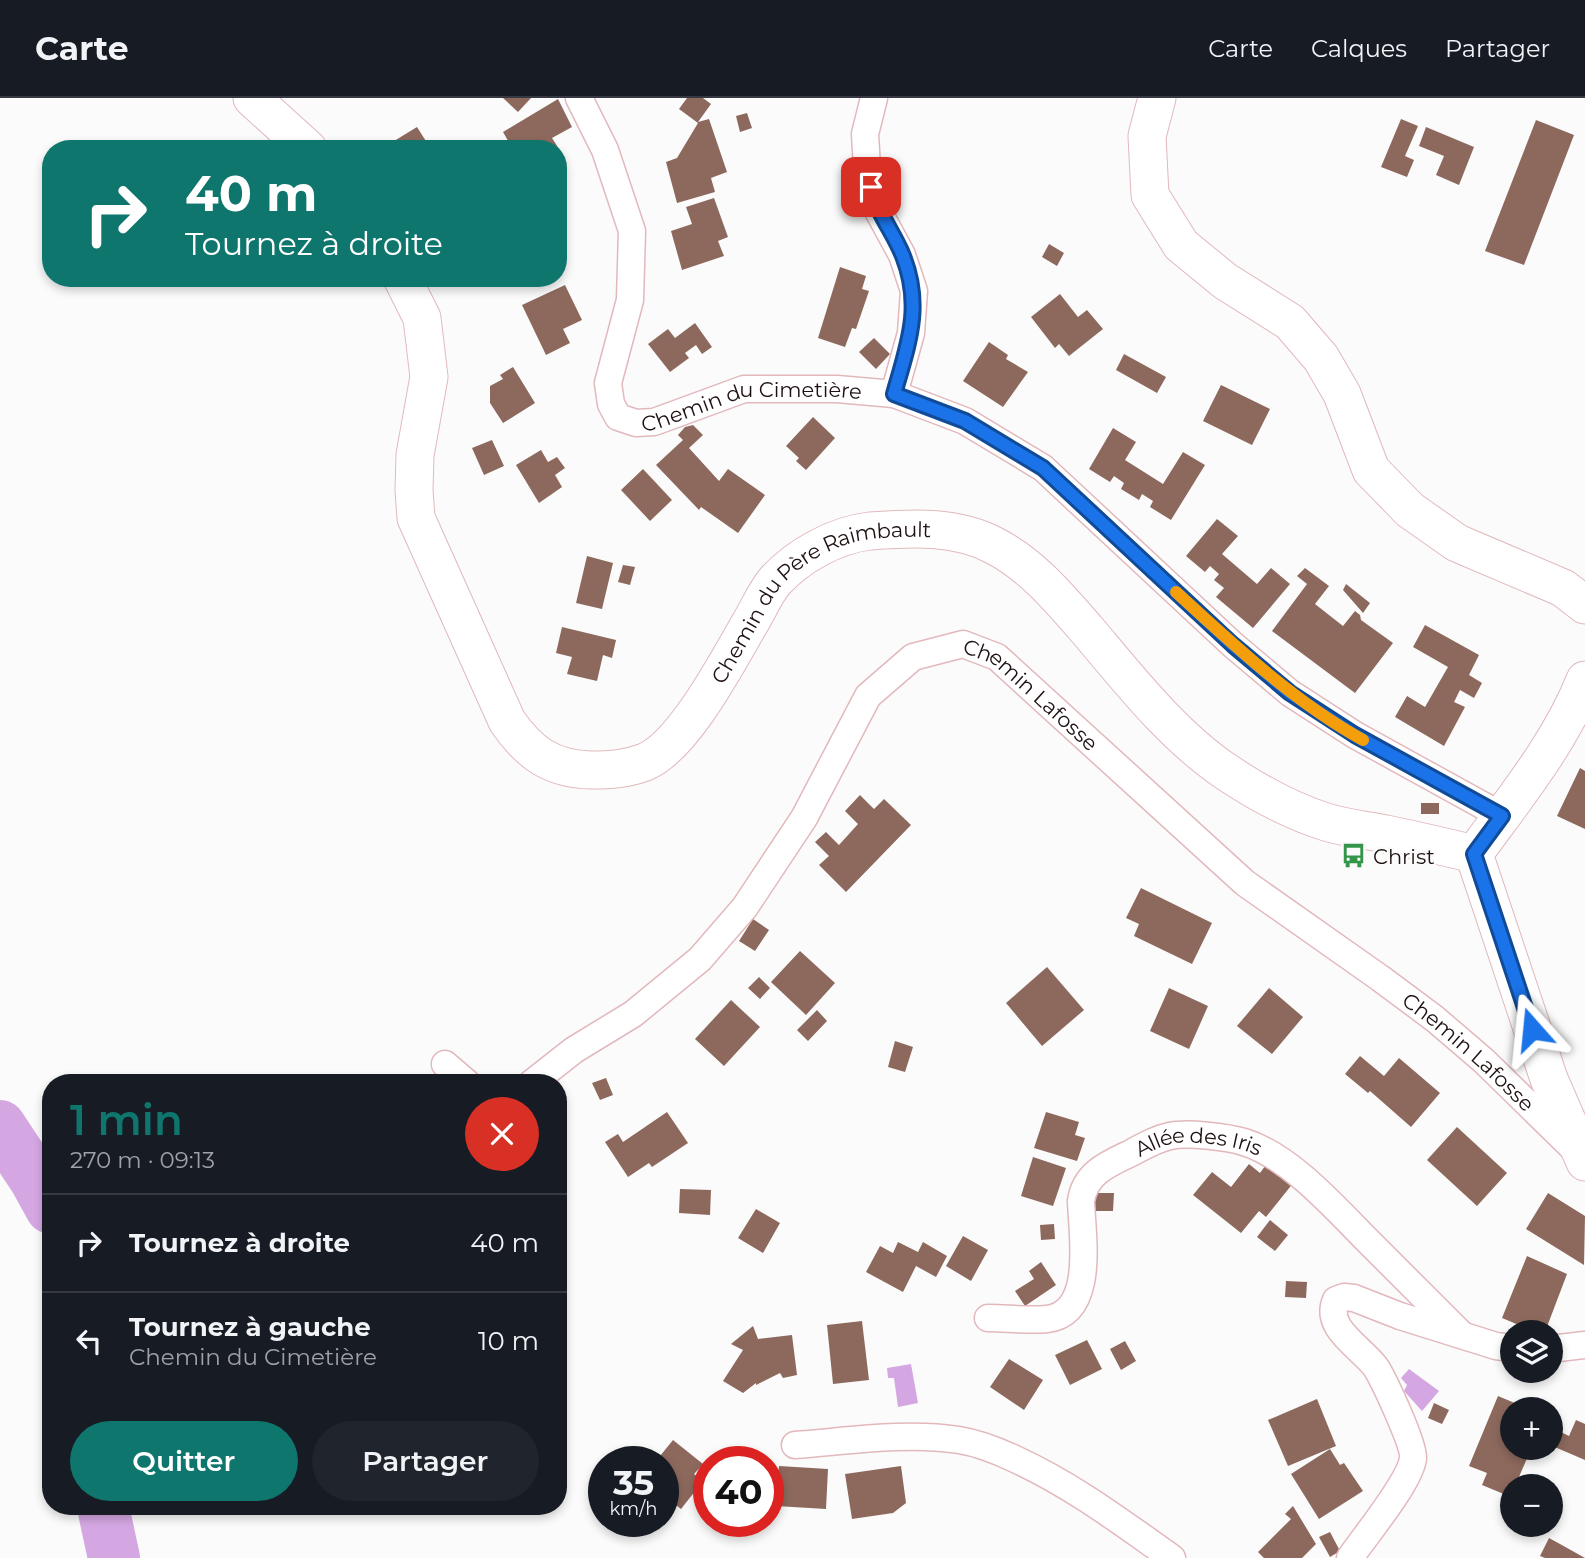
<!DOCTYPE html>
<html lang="fr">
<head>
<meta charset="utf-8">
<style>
  body { margin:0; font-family:Montserrat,sans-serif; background:#20242c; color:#f1f3f6; height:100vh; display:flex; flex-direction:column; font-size:26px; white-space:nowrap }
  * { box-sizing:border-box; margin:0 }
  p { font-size:23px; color:#9ea1a6 }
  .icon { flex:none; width:38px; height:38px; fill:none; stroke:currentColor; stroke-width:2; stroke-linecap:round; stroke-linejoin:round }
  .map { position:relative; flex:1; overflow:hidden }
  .sheet { position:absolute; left:42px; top:976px; width:525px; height:441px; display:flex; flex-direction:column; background:#171b24; border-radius:28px; box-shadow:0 4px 10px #0003 }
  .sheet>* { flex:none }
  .top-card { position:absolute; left:42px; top:42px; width:525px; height:147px; border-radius:28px; box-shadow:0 4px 10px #0003; background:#0f766e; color:#fff; overflow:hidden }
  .buttons { position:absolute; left:1500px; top:1222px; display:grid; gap:14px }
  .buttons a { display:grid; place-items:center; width:63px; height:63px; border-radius:50%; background:#171b24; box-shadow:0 4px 10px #0003; font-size:35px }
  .speed { position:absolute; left:588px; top:1348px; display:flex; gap:14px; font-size:35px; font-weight:700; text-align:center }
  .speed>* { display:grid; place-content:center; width:91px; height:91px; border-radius:50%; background:#171b24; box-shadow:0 4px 10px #0003; line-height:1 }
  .speed small { font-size:18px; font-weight:400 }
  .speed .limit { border:10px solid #d22; background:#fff; color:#111 }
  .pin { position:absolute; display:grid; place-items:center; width:60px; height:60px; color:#fff; margin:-30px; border-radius:14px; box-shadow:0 4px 10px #0006 }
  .me { position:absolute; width:77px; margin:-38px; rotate:342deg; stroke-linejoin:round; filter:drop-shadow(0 0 5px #0008) }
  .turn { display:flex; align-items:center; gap:24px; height:147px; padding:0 28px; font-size:32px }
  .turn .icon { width:91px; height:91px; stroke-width:2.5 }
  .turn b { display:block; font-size:49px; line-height:60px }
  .round { display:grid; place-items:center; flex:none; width:74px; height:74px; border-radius:37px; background:#20242c }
  .summary { display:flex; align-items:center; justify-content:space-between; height:119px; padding:0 28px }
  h1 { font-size:42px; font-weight:600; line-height:52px; color:#0f766e }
  .action { display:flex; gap:14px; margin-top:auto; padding:14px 28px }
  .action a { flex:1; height:80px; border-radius:42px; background:#0f766e; color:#fff; font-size:28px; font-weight:600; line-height:80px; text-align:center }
  .action a+a { background:#20242c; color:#f1f3f6 }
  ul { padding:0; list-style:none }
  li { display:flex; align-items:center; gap:21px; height:98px; padding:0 28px; border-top:2px solid #363941 }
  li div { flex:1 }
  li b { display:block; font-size:26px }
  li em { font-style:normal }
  header { display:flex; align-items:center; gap:42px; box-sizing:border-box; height:98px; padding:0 35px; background:#171b24; border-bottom:2px solid #363941 }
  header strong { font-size:33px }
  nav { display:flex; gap:38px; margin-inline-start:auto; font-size:24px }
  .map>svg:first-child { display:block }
  .water { fill:#d4a7e2 }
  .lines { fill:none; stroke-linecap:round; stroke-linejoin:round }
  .river { stroke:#d4a7e2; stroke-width:52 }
  .building { fill:#8d695d }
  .street-casing { stroke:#e2b8bc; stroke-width:29 }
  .secondary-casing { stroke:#e2b8bc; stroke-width:39 }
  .street { stroke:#fff; stroke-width:26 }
  .secondary { stroke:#fff; stroke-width:37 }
  .route-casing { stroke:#114b97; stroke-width:18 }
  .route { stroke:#1a73e8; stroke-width:12 }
  .slow { stroke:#f59e0b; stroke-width:12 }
  .labels { text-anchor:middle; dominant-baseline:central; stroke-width:5; stroke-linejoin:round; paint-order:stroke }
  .street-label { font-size:21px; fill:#1f1112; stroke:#fbfbfb }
  .poi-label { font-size:21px; fill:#1f1112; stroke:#fbfbfb; text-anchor:start }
</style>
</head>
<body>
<header>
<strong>Carte</strong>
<nav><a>Carte</a><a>Calques</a><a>Partager</a></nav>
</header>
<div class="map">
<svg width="1585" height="1460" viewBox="0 0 1585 1460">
  <rect width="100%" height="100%" fill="#fbfbfb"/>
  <!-- water -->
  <path class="water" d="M911,1266L918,1305L898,1309L894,1280H888L887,1270Z
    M1409,1271L1439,1293L1422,1313L1404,1293L1407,1287L1401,1280Z"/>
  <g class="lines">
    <!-- river -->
    <path class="river" d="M0,1028L35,1081L51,1110
      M103,1409L114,1460"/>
  </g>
  <!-- building -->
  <path class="building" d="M503,0H531L518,14Z
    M687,0H703L711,6L698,24L709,21L727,74L711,80L715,94L677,105L666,64L677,60L698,25L679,11Z
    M558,1L572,29L552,40L559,51H521L517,45L511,48L503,34Z
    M747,15L752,30L740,34L736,18Z
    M1401,21L1418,28L1405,58L1414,62L1407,79L1381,69Z
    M1536,22L1574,37L1524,167L1485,153Z
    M417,29L431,51H381Z
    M1426,29L1474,49L1459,87L1436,77L1444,58L1419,48Z
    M714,100L728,139L718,143L724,158L682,172L671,133L692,126L686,109Z
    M1049,146L1064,155L1057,168L1042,159Z
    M840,169L866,178L862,191L869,193L856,231L852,230L845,249L818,240Z
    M565,187L582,222L563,231L570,245L546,257L522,207Z
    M1060,196L1078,219L1087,212L1103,231L1069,258L1059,246L1055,250L1031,219Z
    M695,225L712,249L702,256L696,247L685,255L689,260L670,274L648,246L668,231L675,240Z
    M874,240L890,256L876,271L859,254Z
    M989,244L1008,257L1006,261L1028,274L1003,309L963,283Z
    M1124,256L1166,279L1157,295L1116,272Z
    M513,269L535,305L503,325L490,305V288L503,281L500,277Z
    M1221,287L1270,311L1252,347L1203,323Z
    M813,319L835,340L806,372L796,363L799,360L786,348Z
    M693,327L703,337L689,350L719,383L728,371L765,397L738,435L701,409L699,412L656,367L683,342L678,337L685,329Z
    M1113,330L1136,344L1125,362L1163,386L1183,354L1205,367L1171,422L1150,409L1153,403L1142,396L1139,402L1121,391L1124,385L1114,378L1110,384L1089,371Z
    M492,342L504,368L484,377L472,350Z
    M541,352L548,364L557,359L565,370L555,377L562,389L539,405L516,367Z
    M643,371L672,402L650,423L621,392Z
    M1217,421L1238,438L1222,456L1257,486L1271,470L1290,486L1253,530L1216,499L1224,490L1214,482L1219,476L1210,468L1205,474L1186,458Z
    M587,458L613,465L602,511L576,505Z
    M623,467L635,469L630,487L618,484Z
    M1305,470L1329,488L1315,506L1343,528L1355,513L1360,517L1361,522L1393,545L1355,595L1272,533L1307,486L1297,478Z
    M1346,486L1370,505L1363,515L1343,492Z
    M1425,527L1479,557L1469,577L1482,585L1474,600L1460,592L1454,604L1465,609L1444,648L1395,619L1407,598L1425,609L1448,569L1413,549Z
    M562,529L616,542L612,560L603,557L597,583L567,576L572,559L556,555Z
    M1580,670L1585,673V731L1557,718Z
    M860,697L874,711L884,701L911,727L846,794L819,767L829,758L815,744L826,734L839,747L858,726L845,713Z
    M1421,705H1439V716H1421Z
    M1141,790L1212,825L1192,866L1134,838L1139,826L1126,820Z
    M753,821L769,832L755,853L739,843Z
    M800,853L835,885L806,917L771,884Z
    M1047,869L1084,912L1042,948L1006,905Z
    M759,879L770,890L760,901L748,890Z
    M1169,890L1208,908L1189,951L1150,933Z
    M1269,890L1303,919L1272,956L1237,928Z
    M731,902L760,929L724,968L695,941Z
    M817,912L827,923L808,943L797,932Z
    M895,943L913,949L905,974L888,969Z
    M1360,958L1384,978L1399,960L1440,995L1411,1029L1370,993L1368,995L1345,976Z
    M606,980L613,997L600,1002L592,985Z
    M667,1014L688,1045L652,1069L649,1065L628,1079L605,1044L618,1036L623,1044Z
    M1046,1014L1079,1024L1075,1037L1085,1040L1077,1063L1034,1050Z
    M1457,1029L1507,1075L1477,1108L1427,1062Z
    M1033,1059L1066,1070L1053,1108L1021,1098Z
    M1268,1064L1294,1084L1266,1119L1259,1113L1241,1135L1193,1097L1212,1074L1231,1089L1249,1066L1260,1075Z
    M680,1091L711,1092L710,1117L679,1115Z
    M1093,1095H1114L1113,1113H1092Z
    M1548,1095L1585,1118L1584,1167L1526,1131Z
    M756,1111L780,1125L763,1155L738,1140Z
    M1270,1122L1288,1137L1275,1153L1257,1139Z
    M1054,1126L1055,1141L1041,1142L1040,1127Z
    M963,1138L988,1152L971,1183L946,1168Z
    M898,1144L918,1154L923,1144L947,1158L936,1179L916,1168L903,1194L866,1174L880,1148L893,1155Z
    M1527,1158L1567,1176L1545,1234H1536L1502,1220Z
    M1041,1164L1056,1187L1025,1208L1015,1193L1034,1181L1029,1173Z
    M1286,1183L1307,1184L1306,1200L1285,1199Z
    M862,1223L869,1282L833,1286L827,1227Z
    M753,1228L758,1241L792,1237L797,1277L783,1280L780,1275L756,1287V1285L743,1295L723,1283L743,1252L731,1246Z
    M1087,1242L1102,1271L1070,1287L1055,1257Z
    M1125,1243L1136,1263L1121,1272L1110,1251Z
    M1009,1261L1043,1282L1024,1312L990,1289Z
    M1498,1298L1529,1311H1512V1349H1532L1515,1388H1512L1511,1399L1482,1387L1487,1375L1469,1368Z
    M1317,1301L1336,1348L1288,1368L1268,1322Z
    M1434,1305L1449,1312L1442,1326L1428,1320Z
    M1576,1322L1585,1326V1362L1550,1347V1340L1555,1331L1569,1338Z
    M673,1342L703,1366L694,1376L703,1383L681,1411L663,1397V1363H656Z
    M1330,1351L1340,1367L1344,1365L1363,1393L1319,1421L1291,1376Z
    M779,1368L828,1371L826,1411L776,1408Z
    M901,1368L906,1405L893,1415L852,1421L845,1376Z
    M1293,1408L1316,1446L1302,1460H1264L1258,1454L1291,1421L1285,1416Z
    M1330,1434L1340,1453L1330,1459L1319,1439Z
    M1549,1440L1560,1446L1585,1460H1545L1540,1458Z"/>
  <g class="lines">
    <defs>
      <g id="street">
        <path id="s1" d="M579,0L605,52L632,133L630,202L608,285L611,306L618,319L636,325L654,324L744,291H837L894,296L965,323L1043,370L1233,547L1290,595L1355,637L1502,718"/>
        <path d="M874,0L865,36L867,69L876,109L902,157L914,193L911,235L894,296"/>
        <path d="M445,966L467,985"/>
        <path id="s2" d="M532,985L574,952L633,916L700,861L745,809L804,720L868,598L913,559L963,546L997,559L1245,785L1380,880L1435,921L1484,963L1574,1051"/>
        <path id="s3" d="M988,1220C1007,1220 1028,1223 1047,1221C1096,1215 1082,1137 1081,1103C1085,1075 1108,1066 1131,1055C1144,1048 1156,1041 1170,1038C1187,1034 1227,1039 1244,1044C1290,1058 1335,1110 1368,1143C1399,1174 1431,1206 1462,1237"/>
        <path d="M1550,1251L1585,1247"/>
        <path d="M795,1347C849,1343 905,1334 959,1342C978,1345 998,1353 1015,1361C1072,1387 1121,1424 1172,1460"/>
        <path d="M1350,1460C1364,1439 1411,1383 1413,1360C1414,1346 1385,1285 1377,1271C1363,1250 1323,1231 1336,1202L1344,1199L1354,1200L1400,1218L1496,1248L1512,1250"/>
      </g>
      <g id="secondary">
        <path d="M252,0L308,51"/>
        <path d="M1157,0L1147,38L1150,97L1181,147L1225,183L1290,224L1321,260L1342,296L1371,372L1410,412L1457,445L1563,490L1585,507"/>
        <path id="s4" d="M402,180L422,220L429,279L415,357L414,392L416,420L507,623C529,655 551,671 591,672C611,672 627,671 645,664C684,648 729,561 750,525C758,512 765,495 775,483C798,458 835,437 870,433C911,430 956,427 995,448C1033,468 1060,501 1088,533C1130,583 1174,639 1228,675C1258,695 1291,713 1326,724C1345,730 1366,732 1386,736C1415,742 1445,749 1474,756C1514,701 1560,645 1585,582"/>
        <path d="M1474,756L1549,981L1585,1064"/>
      </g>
    </defs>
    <!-- street casing -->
    <use href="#street" class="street-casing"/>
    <!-- secondary casing -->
    <use href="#secondary" class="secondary-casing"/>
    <!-- street -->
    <use href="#street" class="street"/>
    <!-- secondary -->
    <use href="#secondary" class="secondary"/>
  </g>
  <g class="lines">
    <defs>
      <path id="route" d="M871,89C878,117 893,133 903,158C923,209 908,246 894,296L965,323L1043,370L1233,547L1290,595L1355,637L1502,718L1474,756L1532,931"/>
    </defs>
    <!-- route casing -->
    <use href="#route" class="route-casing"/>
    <!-- route -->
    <use href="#route" class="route"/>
    <!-- slow -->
    <path class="slow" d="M1176,494C1235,548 1293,603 1363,642"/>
  </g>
  <!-- icons -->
  <defs>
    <symbol id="bus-bare" viewBox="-9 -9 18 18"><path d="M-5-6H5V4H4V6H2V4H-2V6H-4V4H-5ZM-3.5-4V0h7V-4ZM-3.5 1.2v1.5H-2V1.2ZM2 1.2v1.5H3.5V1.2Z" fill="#339549" stroke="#fbfbfb" stroke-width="2.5" paint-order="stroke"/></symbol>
  </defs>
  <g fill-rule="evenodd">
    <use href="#bus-bare" x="1336" y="740" width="35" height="35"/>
  </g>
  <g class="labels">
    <!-- street labels -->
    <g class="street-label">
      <text stroke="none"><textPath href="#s1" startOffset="472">Chemin du Cimetière</textPath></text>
      <text stroke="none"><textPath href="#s4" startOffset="878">Chemin du Père Raimbault</textPath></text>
      <text stroke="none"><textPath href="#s2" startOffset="719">Chemin Lafosse</textPath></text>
      <text stroke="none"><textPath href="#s2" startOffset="1286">Chemin Lafosse</textPath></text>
      <text stroke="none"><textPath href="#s3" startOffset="338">Allée des Iris</textPath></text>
    </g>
    <!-- poi labels -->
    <g class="poi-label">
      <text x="1373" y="758">Christ</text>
    </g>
  </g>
</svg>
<div class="buttons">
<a><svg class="icon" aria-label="layers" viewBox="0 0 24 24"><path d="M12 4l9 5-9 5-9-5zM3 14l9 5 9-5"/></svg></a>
<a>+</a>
<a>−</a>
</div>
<div class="speed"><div>35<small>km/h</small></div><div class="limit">40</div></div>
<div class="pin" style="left:871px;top:89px;background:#d93025"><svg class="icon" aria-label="arrive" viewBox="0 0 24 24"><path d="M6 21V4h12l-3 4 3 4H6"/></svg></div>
<svg class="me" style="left:1532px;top:931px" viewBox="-20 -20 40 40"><path d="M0-17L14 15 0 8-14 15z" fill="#1a73e8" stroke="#fff" stroke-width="4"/></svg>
<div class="top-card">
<div class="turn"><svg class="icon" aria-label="right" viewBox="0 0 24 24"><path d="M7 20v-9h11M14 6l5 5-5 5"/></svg><div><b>40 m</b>Tournez à droite</div></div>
</div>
<section class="sheet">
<div class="summary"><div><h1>1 min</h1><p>270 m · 09:13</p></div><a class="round" style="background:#d93025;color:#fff"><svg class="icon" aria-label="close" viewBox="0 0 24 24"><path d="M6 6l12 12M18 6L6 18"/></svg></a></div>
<ul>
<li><svg class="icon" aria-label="right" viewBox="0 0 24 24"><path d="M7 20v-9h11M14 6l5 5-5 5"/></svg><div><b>Tournez à droite</b></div><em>40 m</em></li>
<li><svg class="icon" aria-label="left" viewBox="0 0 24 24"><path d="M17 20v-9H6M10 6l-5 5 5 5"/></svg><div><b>Tournez à gauche</b><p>Chemin du Cimetière</p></div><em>10 m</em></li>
</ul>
<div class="action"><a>Quitter</a><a>Partager</a></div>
</section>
</div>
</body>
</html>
